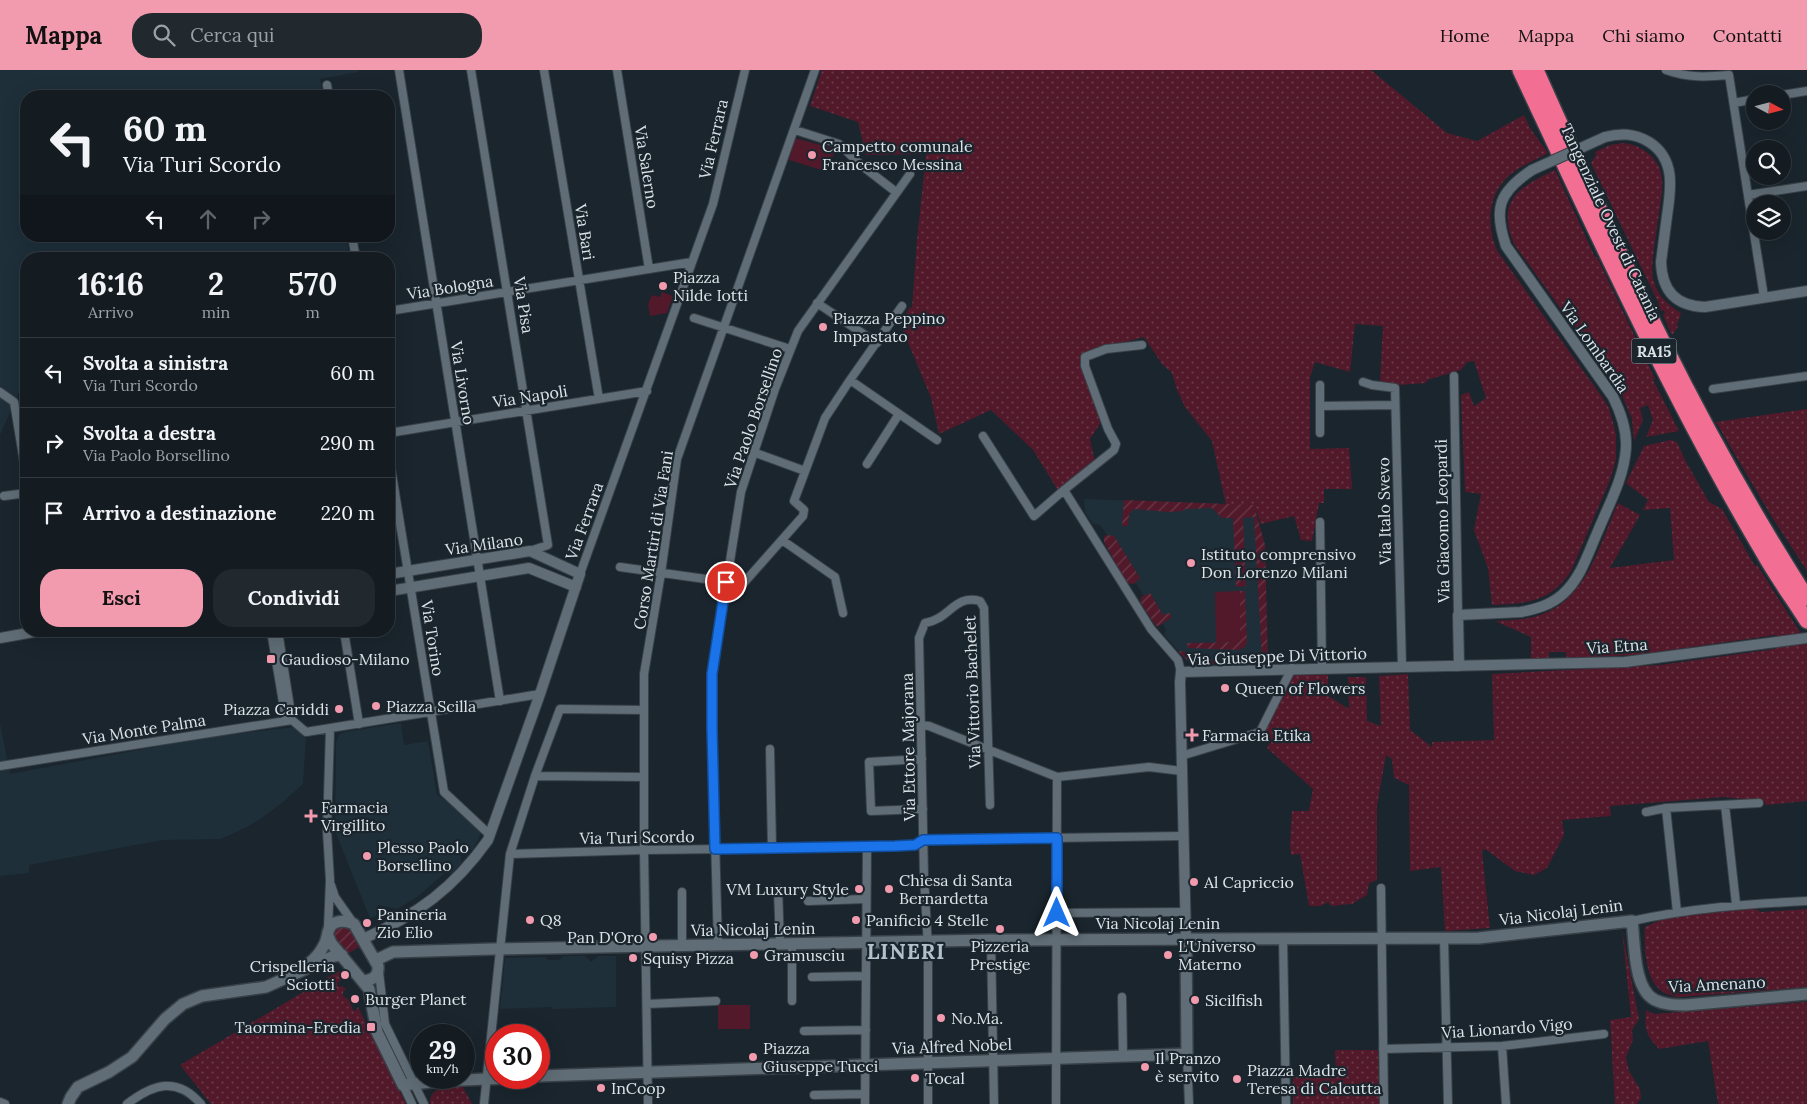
<!DOCTYPE html>
<html lang="it">
<head>
<meta charset="utf-8">
<style>
  body { margin:0; font-family:Lora,serif; background:#21292f; color:#f1f3f6; height:100vh; display:flex; flex-direction:column; font-size:19px; white-space:nowrap }
  * { box-sizing:border-box; margin:0 }
  p { font-size:16px; color:#9da1a5 }
  .icon { flex:none; width:28px; height:28px; fill:none; stroke:currentColor; stroke-width:2; stroke-linecap:round; stroke-linejoin:round }
  .map { position:relative; flex:1; overflow:hidden }
  .side { position:absolute; left:20px; top:182px; width:375px; height:385px; display:flex; flex-direction:column; background:#141c22; border-radius:20px; box-shadow:0 5px 20px #0002,0 0 0 1px #333a40 }
  .side>* { flex:none }
  .banner { position:absolute; left:20px; top:20px; width:375px; height:152px; border-radius:20px; box-shadow:0 5px 20px #0002,0 0 0 1px #333a40; background:#141c22; color:#f1f3f6; overflow:hidden }
  .needle { width:32px; rotate:97deg }
  .fabs { position:absolute; left:1746px; top:15px; display:grid; gap:10px }
  .fabs a { display:grid; place-items:center; width:45px; height:45px; border-radius:50%; background:#141c22; box-shadow:0 5px 20px #0002,0 0 0 1px #333a40; font-size:25px }
  .speed { position:absolute; left:410px; top:954px; display:flex; gap:10px; font-size:25px; font-weight:700; text-align:center }
  .speed>* { display:grid; place-content:center; width:65px; height:65px; border-radius:50%; background:#141c22; box-shadow:0 5px 20px #0002,0 0 0 1px #333a40; line-height:1 }
  .speed small { font-size:12px; font-weight:400 }
  .speed .limit { border:8px solid #d22; background:#fff; color:#111 }
  .pin { position:absolute; display:grid; place-items:center; width:42px; height:42px; color:#fff; margin:-21px; border:2px solid #fff; border-radius:50%; box-shadow:0 1px 5px #0007 }
  .me { position:absolute; width:55px; margin:-28px; rotate:0deg; stroke-linejoin:round; filter:drop-shadow(0 0 4px #0008) }
  .turn { display:flex; align-items:center; gap:18px; height:105px; padding:0 20px; font-size:22px }
  .turn .icon { width:65px; height:65px; stroke-width:2.5 }
  .turn b { display:block; font-size:35px; line-height:42px }
  .lanes { display:flex; align-items:center; height:48px; padding:0 20px; background:#0003; justify-content:center; gap:25px; direction:ltr }
  .lanes .off { opacity:.35 }
  .eta { display:flex; justify-content:space-evenly; align-items:center; height:85px; text-align:center }
  .eta b { font-size:30px; font-weight:700; line-height:35px }
  .primary-button { display:flex; gap:10px; margin-top:auto; padding:10px 20px }
  .primary-button a { flex:1; height:58px; border-radius:20px; background:#f29aae; color:#111; font-size:20px; font-weight:700; line-height:58px; text-align:center }
  .primary-button a+a { background:#21292f; color:#f1f3f6 }
  ul { padding:0; list-style:none }
  li { display:flex; align-items:center; gap:15px; height:70px; padding:0 20px; border-top:1px solid #333a40 }
  li div { flex:1 }
  li b { display:block; font-size:19px }
  li em { font-style:normal }
  header { display:flex; align-items:center; gap:30px; box-sizing:border-box; height:70px; padding:0 25px; background:#f29aae; color:#111 }
  header strong { font-size:24px }
  nav { display:flex; gap:28px; margin-inline-start:auto; font-size:18px }
  .search { width:350px; height:45px; background:#21292f; display:flex; align-items:center; gap:12px; box-sizing:border-box; padding:0 18px; border-radius:20px; color:#9da1a5; font-size:19px }
  .map>svg:first-child { display:block }
  .built { fill:#1e2f3a }
  .grass { fill:url(#grass-dots) }
  .park { fill:#52192a }
  .garden { fill:url(#garden-furrows) }
  .lines { fill:none; stroke-linecap:round; stroke-linejoin:round }
  .minor-casing { stroke:#394148; stroke-width:10 }
  .tertiary-casing { stroke:#394148; stroke-width:12 }
  .secondary-casing { stroke:#394148; stroke-width:14 }
  .motorway-casing { stroke:#394148; stroke-width:18 }
  .minor { stroke:#606d76; stroke-width:8 }
  .tertiary { stroke:#606d76; stroke-width:10 }
  .secondary { stroke:#606d76; stroke-width:11 }
  .motorway { stroke:#f26f93; stroke-width:15 }
  .tertiary-bridge-casing { stroke:#394148; stroke-width:12; stroke-linecap:butt }
  .tertiary-bridge { stroke:#606d76; stroke-width:10 }
  .route-casing { stroke:#114b97; stroke-width:12 }
  .route { stroke:#1a73e8; stroke-width:9 }
  .poi-dot { fill:#f29aae; stroke:#1a252d; stroke-width:2 }
  .labels { text-anchor:middle; dominant-baseline:central; stroke-width:4.5; stroke-linejoin:round; paint-order:stroke }
  .shield { fill:#1a252d; stroke:#a2aab0; stroke-width:1 }
  .shield-label { font-size:15px; font-weight:bold; fill:#dce3e8 }
  .street-label { font-size:16px; fill:#dce3e8; stroke:#1a252d }
  .poi-label { font-size:16px; fill:#dce3e8; stroke:#1a252d; text-anchor:start }
  .district-label { font-size:21px; font-weight:bold; letter-spacing:1px; fill:#b4c1cb; stroke:#1a252d }
</style>
</head>
<body>
<header>
<strong>Mappa</strong>
<div class="search"><svg class="icon" aria-label="search" viewBox="0 0 24 24"><circle cx="10" cy="10" r="6"/><path d="M15 15l6 6"/></svg>Cerca qui</div>
<nav><a>Home</a><a>Mappa</a><a>Chi siamo</a><a>Contatti</a></nav>
</header>
<div class="map">
<svg width="1807" height="1034" viewBox="0 0 1807 1034">
  <defs>
    <pattern id="grass-dots" width="8" height="8" patternUnits="userSpaceOnUse" patternTransform="scale(1.25)"><rect width="8" height="8" fill="#52192a"/><path d="M2 2h.1M6 6h.1" fill="none" stroke="#6a3a49" stroke-width="1.8" stroke-linecap="round"/></pattern>
    <pattern id="garden-furrows" width="10" height="10" patternUnits="userSpaceOnUse" patternTransform="scale(1.25)"><rect width="10" height="10" fill="#52192a"/><path d="M-1 1l2-2M0 10L10 0M9 11l2-2" fill="none" stroke="#6a3a49"/></pattern>
  </defs>
  <rect width="100%" height="100%" fill="#1a252d"/>
  <!-- built -->
  <path class="built" d="M0,0H358V2L320,9L323,26H26V166H346L350,189H26V315L24,321L19,322L0,365Z
    M1084,429L1254,435L1265,475L1268,593L1194,595L1186,590L1165,566L1164,564L1166,560L1163,554L1156,556L1141,533L1140,529L1144,526L1136,513L1132,514L1127,513L1104,472V467L1107,465L1100,455L1093,454L1085,442Z
    M0,653L10,704L208,667L295,657L306,668L303,714L283,732L259,750L245,758L221,769L162,770L29,795V803L0,806Z
    M401,653L404,675L428,671L437,725L449,733L481,763L473,780L464,779L460,784L462,793L452,804L446,802L417,827L397,839L378,835L376,846L370,848L335,761L336,672L340,664L345,662Z
    M563,886H585L591,892L598,886H616V937L552,939V937L500,939L505,888L545,887L548,890H559Z"/>
  <!-- grass -->
  <path class="grass" d="M822,0H1371L1447,63L1477,71L1524,45L1530,58L1548,83C1536,90 1522,95 1511,104C1487,123 1486,157 1498,182L1602,327L1609,338L1616,364V389L1610,410L1571,501C1551,532 1526,534 1492,535L1488,498L1474,460L1481,424L1465,422L1461,325L1469,322L1474,336L1486,328L1474,291L1467,292L1461,300L1427,310L1426,313L1400,315L1380,311L1383,256L1355,254L1350,302L1315,292L1310,307V379L1349,378L1352,419H1324V433H1319L1312,471L1301,470L1294,446L1261,454L1254,435H1226L1212,371L1185,337L1177,320L1172,303L1162,294L1144,267L1089,281L1082,287V299L1101,352L1090,369L1095,392L1059,422L1033,380L991,340L939,364L931,328L900,253L910,237L912,238L917,170L926,84L866,85L858,52L810,36Z
    M1623,73C1642,75 1660,88 1662,109C1663,118 1661,127 1660,136C1657,158 1653,180 1652,202C1654,222 1665,233 1681,243L1677,255L1678,257L1672,265L1663,245L1665,243L1663,240L1661,241L1658,235L1659,234L1591,93L1596,85L1595,82L1610,75Z
    M1555,100L1595,187H1597L1655,309L1653,310L1679,361L1646,367L1653,350L1648,335L1640,338L1643,350L1634,371L1632,349L1620,321L1514,174C1496,130 1519,117 1555,100Z
    M1807,339V501L1770,444L1716,352Z
    M1671,370L1677,372L1685,390L1709,432L1722,439L1755,496L1757,495L1807,573V731L1766,735L1764,731L1724,727L1610,736L1611,746L1562,750L1564,765L1547,798L1534,805L1515,801L1485,779L1482,781L1490,858L1445,861L1441,797L1410,801L1409,715L1394,708L1392,689L1386,685L1377,736V810L1369,813L1367,825L1352,834L1331,836L1328,832L1321,836H1309L1300,784L1291,785L1290,774L1292,741H1309L1313,719L1267,678L1272,670L1263,664L1294,605H1328V626L1349,639L1348,607H1366L1367,651L1381,656L1379,606L1408,604L1410,660L1432,677V672L1494,670L1492,604L1660,595L1775,579L1776,565L1635,585L1566,588V582H1549V589H1531V567L1495,551C1510,550 1526,550 1540,545C1587,530 1600,473 1618,433L1640,445L1610,498L1674,490L1670,438L1643,440L1648,430L1626,413L1644,376Z
    M1753,838L1761,842L1807,839V917L1680,927C1652,925 1648,903 1645,881C1645,872 1644,865 1645,857L1667,847Z
    M1622,860L1639,949L1632,960L1633,970L1626,987L1629,1001L1640,1019L1641,1028L1637,1034H1615L1610,950L1631,947Z
    M339,901L343,908L337,913L338,917L342,916L346,919L343,922V926L349,930L353,940L355,941L358,937L406,1034H211L180,995Z
    M1807,932V1034H1718L1708,971L1659,979C1646,966 1644,958 1646,940L1654,944Z
    M1335,980H1378L1379,1034H1293V1006L1336,1003Z
    M452,1015L463,1017L472,1034H430C429,1020 441,1018 452,1015Z"/>
  <!-- park -->
  <path class="park" d="M795,68L835,79L828,102L789,90Z
    M662,222L673,226L667,243L650,246L648,234L652,225L660,227Z
    M1240,521L1241,572H1216L1215,522Z
    M718,935H750V959H718Z"/>
  <!-- garden -->
  <path class="garden" d="M1124,430L1254,435L1265,475L1268,593L1229,594L1236,590L1262,589L1254,447L1243,448L1246,516L1236,517L1233,448H1222L1212,438L1186,439L1182,441L1168,442L1134,439L1129,444L1128,456H1122Z
    M1107,465L1114,466L1140,508L1134,514L1127,513L1104,472V467Z
    M1240,521H1245L1247,572L1245,577L1239,580L1188,578L1187,573L1240,572Z
    M1150,523L1163,545L1169,543L1172,547L1159,556H1156L1141,533V527Z
    M1178,581L1198,583L1219,594C1197,595 1194,599 1178,581Z
    M342,856L352,860L359,877L349,883L334,867L336,859Z"/>
  <g class="lines">
    <defs>
      <path id="minor" d="M399,0L500,631
        M471,0L548,475L530,481
        M544,0L599,329
        M617,0L649,199
        M1666,0C1688,8 1707,7 1729,5L1764,227
        M327,15L329,26
        M1782,25L1807,21
        M1734,33L1755,29
        M795,60L839,74L861,95L896,122
        M1748,125L1807,116
        M352,166L356,189
        M817,233L877,273
        M389,241L692,192
        M694,248L790,279
        M1142,275L1106,279L1085,287V296L1108,359L1116,374L1114,380L1064,420L1151,559L1178,590L1181,602
        M1454,306L1458,545
        M850,310L937,370
        M1363,312L1372,315L1395,318L1402,597
        M1320,315V363
        M1713,319L1807,306
        M0,322L14,332L26,404
        M1320,336L1395,335
        M389,363L647,321
        M983,366L1034,446L1064,420
        M753,382L805,401
        M389,386L444,722L490,765
        M867,394L899,344
        M4,426L26,423
        M1320,452L1322,598
        M782,470L835,507L843,543
        M620,497L727,512
        M580,504L713,134L745,0
        M724,528L734,524L803,446L804,440L794,431L825,348L850,310L902,236
        M271,561L286,650
        M278,561L292,650
        M344,561L359,654
        M292,650L306,662L540,624
        M921,655L929,656L1057,707L1149,697L1182,701
        M770,679L772,778
        M1181,686L1260,662L1292,598
        M922,689L869,692L871,741L923,739
        M0,696L292,650
        M535,706L644,707
        M1725,735L1736,834
        M1666,738L1677,842
        M1646,742L1666,738L1759,733
        M510,784L644,780L867,777L915,775L923,770L1183,766
        M331,815L335,827L354,854
        M1381,818L1384,1034
        M778,819L780,875
        M682,822V877
        M808,831L866,829
        M1057,843L1185,842
        M1632,851C1690,838 1748,834 1807,831
        M328,859L330,810L327,761L330,659
        M1283,868L1286,1034
        M1444,868L1448,1034
        M991,870L994,1034
        M718,876L712,658V604L741,422L775,319L798,261L910,104
        M379,902L385,954L424,1034
        M812,907L866,906
        M1122,927L1123,986
        M792,931V874
        M647,934L716,931
        M804,961L866,960
        M1502,976L1506,1034
        M1383,979L1502,976L1604,964
        M1187,984L1189,1034
        M403,1015L412,1034
        M814,1025L865,1024
        M0,1032L5,1034
        M127,1034C153,1014 177,1006 201,1034
        M484,1034L510,784L535,706L560,639L644,640
        M648,1034L644,780V604L661,503L677,389L815,0
        M865,1034L867,777
        M928,1034V878L924,806L919,568L925,553C950,549 954,524 980,531L984,538L990,735
        M1056,1034L1057,707"/>
      <path id="tertiary" d="M1605,67C1621,63 1634,63 1649,72C1676,89 1671,119 1667,146C1665,161 1663,177 1661,192C1662,221 1676,236 1705,237L1807,221
        M389,521L529,498L576,517
        M0,568L39,561
        M1459,596L1458,545L1521,542C1536,539 1551,535 1563,524C1581,508 1588,483 1598,461C1609,434 1624,408 1626,378C1627,360 1621,343 1613,327L1506,176C1493,138 1499,122 1532,100
        M363,869C417,845 454,818 488,770L540,624L580,504L530,481L389,504
        M1186,869L1180,612L1181,602L1625,592L1807,568"/>
      <path id="secondary" d="M328,866L331,873L369,919L377,962L403,1015L441,1011L510,1008
        M376,890L393,882L493,879L991,870L1479,868L1632,851C1635,873 1633,919 1655,930C1665,935 1676,935 1686,935L1807,924
        M308,894C315,889 321,882 325,873C327,869 327,866 328,862C331,849 345,850 354,854L378,896C379,906 373,910 363,911
        M539,1006L1187,984L1186,869
        M68,1034L71,1027L78,1017L109,1002L132,987L165,949L183,934L202,926L266,917L334,886L342,885"/>
      <path id="motorway" d="M1520,0C1597,164 1672,328 1764,484C1777,507 1793,529 1807,551
        M1536,0C1617,181 1699,361 1807,528"/>
    </defs>
    <!-- minor casing -->
    <use href="#minor" class="minor-casing"/>
    <!-- tertiary casing -->
    <use href="#tertiary" class="tertiary-casing"/>
    <!-- secondary casing -->
    <use href="#secondary" class="secondary-casing"/>
    <!-- motorway casing -->
    <use href="#motorway" class="motorway-casing"/>
    <!-- minor -->
    <use href="#minor" class="minor"/>
    <!-- tertiary -->
    <use href="#tertiary" class="tertiary"/>
    <!-- secondary -->
    <use href="#secondary" class="secondary"/>
    <!-- motorway -->
    <use href="#motorway" class="motorway"/>
    <defs>
      <path id="tertiary-bridge" d="M1532,100L1605,67"/>
    </defs>
    <!-- tertiary-bridge casing -->
    <use href="#tertiary-bridge" class="tertiary-bridge-casing"/>
    <!-- tertiary-bridge -->
    <use href="#tertiary-bridge" class="tertiary-bridge"/>
  </g>
  <g class="lines">
    <defs>
      <path id="route" d="M726,512L712,604V658L715,779L895,776L915,775L923,770L1057,768V843"/>
    </defs>
    <!-- route casing -->
    <use href="#route" class="route-casing"/>
    <!-- route -->
    <use href="#route" class="route"/>
  </g>
  <!-- markers -->
  <g class="poi-dot">
    <circle cx="812" cy="85" r="5"/>
    <circle cx="663" cy="216" r="5"/>
    <circle cx="823" cy="257" r="5"/>
    <circle cx="1191" cy="493" r="5"/>
    <rect x="266" y="584" width="10" height="10" rx="2.5"/>
    <circle cx="1225" cy="618" r="5"/>
    <circle cx="376" cy="636" r="5"/>
    <circle cx="339" cy="639" r="5"/>
    <path d="M1189.5 657.5h5v5h5v5h-5v5h-5v-5h-5v-5h5z"/>
    <path d="M308.5 738.5h5v5h5v5h-5v5h-5v-5h-5v-5h5z"/>
    <circle cx="367" cy="786" r="5"/>
    <circle cx="1194" cy="812" r="5"/>
    <circle cx="859" cy="819" r="5"/>
    <circle cx="889" cy="819" r="5"/>
    <circle cx="530" cy="850" r="5"/>
    <circle cx="856" cy="850" r="5"/>
    <circle cx="367" cy="853" r="5"/>
    <circle cx="1000" cy="859" r="5"/>
    <circle cx="653" cy="867" r="5"/>
    <circle cx="754" cy="885" r="5"/>
    <circle cx="1168" cy="885" r="5"/>
    <circle cx="633" cy="888" r="5"/>
    <circle cx="345" cy="905" r="5"/>
    <circle cx="355" cy="929" r="5"/>
    <circle cx="1195" cy="930" r="5"/>
    <circle cx="941" cy="948" r="5"/>
    <rect x="366" y="952" width="10" height="10" rx="2.5"/>
    <circle cx="753" cy="987" r="5"/>
    <circle cx="1145" cy="997" r="5"/>
    <circle cx="915" cy="1008" r="5"/>
    <circle cx="1237" cy="1009" r="5"/>
    <circle cx="601" cy="1018" r="5"/>
  </g>
  <g class="labels">
    <!-- shield labels -->
    <rect class="shield" x="1631.5" y="268.5" width="45" height="25" rx="4"/>
    <g class="shield-label">
      <text x="1654" y="281">RA15</text>
    </g>
    <!-- street labels -->
    <g class="street-label">
      <text transform="translate(713 69) rotate(-77)">Via Ferrara</text>
      <text transform="translate(647 97) rotate(81)">Via Salerno</text>
      <text transform="translate(1611 152) rotate(65)">Tangenziale Ovest di Catania</text>
      <text transform="translate(585 162) rotate(81)">Via Bari</text>
      <text transform="translate(450 217) rotate(-9)">Via Bologna</text>
      <text transform="translate(524 235) rotate(81)">Via Pisa</text>
      <text transform="translate(1595 277) rotate(55)">Via Lombardia</text>
      <text transform="translate(463 313) rotate(81)">Via Livorno</text>
      <text transform="translate(530 326) rotate(-9)">Via Napoli</text>
      <text transform="translate(753 348) rotate(-71)">Via Paolo Borsellino</text>
      <text transform="translate(1384 441) rotate(-91)">Via Italo Svevo</text>
      <text transform="translate(584 451) rotate(-70)">Via Ferrara</text>
      <text transform="translate(1442 451) rotate(-91)">Via Giacomo Leopardi</text>
      <text transform="translate(653 470) rotate(-81)">Corso Martiri di Via Fani</text>
      <text transform="translate(484 474) rotate(-8)">Via Milano</text>
      <text transform="translate(433 568) rotate(81)">Via Torino</text>
      <text transform="translate(1617 576) rotate(-4)">Via Etna</text>
      <text transform="translate(1277 586) rotate(-2)">Via Giuseppe Di Vittorio</text>
      <text transform="translate(972 622) rotate(-92)">Via Vittorio Bachelet</text>
      <text transform="translate(144 659) rotate(-9)">Via Monte Palma</text>
      <text transform="translate(908 677) rotate(-91)">Via Ettore Majorana</text>
      <text transform="translate(637 767) rotate(-1)">Via Turi Scordo</text>
      <text transform="translate(1561 842) rotate(-7)">Via Nicolaj Lenin</text>
      <text x="1158" y="853">Via Nicolaj Lenin</text>
      <text transform="translate(753 859) rotate(-1)">Via Nicolaj Lenin</text>
      <text transform="translate(1717 914) rotate(-3)">Via Amenano</text>
      <text transform="translate(1507 958) rotate(-4)">Via Lionardo Vigo</text>
      <text transform="translate(952 976) rotate(-2)">Via Alfred Nobel</text>
    </g>
    <!-- poi labels -->
    <g class="poi-label">
      <text x="822" y="76">Campetto comunale<tspan x="822" dy="18">Francesco Messina</tspan></text>
      <text x="673" y="207">Piazza<tspan x="673" dy="18">Nilde Iotti</tspan></text>
      <text x="833" y="248">Piazza Peppino<tspan x="833" dy="18">Impastato</tspan></text>
      <text x="1201" y="484">Istituto comprensivo<tspan x="1201" dy="18">Don Lorenzo Milani</tspan></text>
      <text x="281" y="589">Gaudioso-Milano</text>
      <text x="1235" y="618">Queen of Flowers</text>
      <text x="386" y="636">Piazza Scilla</text>
      <text x="329" y="639" text-anchor="end">Piazza Cariddi</text>
      <text x="1202" y="665">Farmacia Etika</text>
      <text x="321" y="737">Farmacia<tspan x="321" dy="18">Virgillito</tspan></text>
      <text x="377" y="777">Plesso Paolo<tspan x="377" dy="18">Borsellino</tspan></text>
      <text x="899" y="810">Chiesa di Santa<tspan x="899" dy="18">Bernardetta</tspan></text>
      <text x="1204" y="812">Al Capriccio</text>
      <text x="849" y="819" text-anchor="end">VM Luxury Style</text>
      <text x="377" y="844">Panineria<tspan x="377" dy="18">Zio Elio</tspan></text>
      <text x="540" y="850">Q8</text>
      <text x="866" y="850">Panificio 4 Stelle</text>
      <text x="643" y="867" text-anchor="end">Pan D'Oro</text>
      <text x="1000" y="876" text-anchor="middle">Pizzeria<tspan x="1000" dy="18">Prestige</tspan></text>
      <text x="1178" y="876">L'Universo<tspan x="1178" dy="18">Materno</tspan></text>
      <text x="764" y="885">Gramusciu</text>
      <text x="643" y="888">Squisy Pizza</text>
      <text x="335" y="896" text-anchor="end">Crispelleria<tspan x="335" dy="18">Sciotti</tspan></text>
      <text x="365" y="929">Burger Planet</text>
      <text x="1205" y="930">Sicilfish</text>
      <text x="951" y="948">No.Ma.</text>
      <text x="361" y="957" text-anchor="end">Taormina-Eredia</text>
      <text x="763" y="978">Piazza<tspan x="763" dy="18">Giuseppe Tucci</tspan></text>
      <text x="1155" y="988">Il Pranzo<tspan x="1155" dy="18">è servito</tspan></text>
      <text x="1247" y="1000">Piazza Madre<tspan x="1247" dy="18">Teresa di Calcutta</tspan></text>
      <text x="925" y="1008">Tocal</text>
      <text x="611" y="1018">InCoop</text>
    </g>
    <!-- district labels -->
    <g class="district-label">
      <text x="906" y="881">LINERI</text>
    </g>
  </g>
</svg>
<div class="fabs">
<a><svg class="needle" viewBox="-14 -14 28 28"><path d="M0-13l5 13h-10z" fill="#e53935"/><path d="M0 13l5-13h-10z" fill="#9da1a5"/></svg></a>
<a><svg class="icon" aria-label="search" viewBox="0 0 24 24"><circle cx="10" cy="10" r="6"/><path d="M15 15l6 6"/></svg></a>
<a><svg class="icon" aria-label="layers" viewBox="0 0 24 24"><path d="M12 4l9 5-9 5-9-5zM3 14l9 5 9-5"/></svg></a>
</div>
<div class="speed"><div>29<small>km/h</small></div><div class="limit">30</div></div>
<div class="pin" style="left:726px;top:512px;background:#d93025"><svg class="icon" aria-label="arrive" viewBox="0 0 24 24"><path d="M6 21V4h12l-3 4 3 4H6"/></svg></div>
<svg class="me" style="left:1057px;top:843px" viewBox="-20 -20 40 40"><path d="M0-17L14 15 0 8-14 15z" fill="#1a73e8" stroke="#fff" stroke-width="4"/></svg>
<div class="banner">
<div class="turn"><svg class="icon" aria-label="left" viewBox="0 0 24 24"><path d="M17 20v-9H6M10 6l-5 5 5 5"/></svg><div><b>60 m</b>Via Turi Scordo</div></div>
<div class="lanes"><svg class="icon" aria-label="left" viewBox="0 0 24 24"><path d="M17 20v-9H6M10 6l-5 5 5 5"/></svg><svg class="icon off" aria-label="ahead" viewBox="0 0 24 24"><path d="M12 20V5M6 11l6-6 6 6"/></svg><svg class="icon off" aria-label="right" viewBox="0 0 24 24"><path d="M7 20v-9h11M14 6l5 5-5 5"/></svg></div>
</div>
<section class="side">
<div class="eta">
<div><b>16:16</b><p>Arrivo</p></div>
<div><b>2</b><p>min</p></div>
<div><b>570</b><p>m</p></div>
</div>
<ul>
<li><svg class="icon" aria-label="left" viewBox="0 0 24 24"><path d="M17 20v-9H6M10 6l-5 5 5 5"/></svg><div><b>Svolta a sinistra</b><p>Via Turi Scordo</p></div><em>60 m</em></li>
<li><svg class="icon" aria-label="right" viewBox="0 0 24 24"><path d="M7 20v-9h11M14 6l5 5-5 5"/></svg><div><b>Svolta a destra</b><p>Via Paolo Borsellino</p></div><em>290 m</em></li>
<li><svg class="icon" aria-label="arrive" viewBox="0 0 24 24"><path d="M6 21V4h12l-3 4 3 4H6"/></svg><div><b>Arrivo a destinazione</b></div><em>220 m</em></li>
</ul>
<div class="primary-button"><a>Esci</a><a>Condividi</a></div>
</section>
</div>
</body>
</html>
